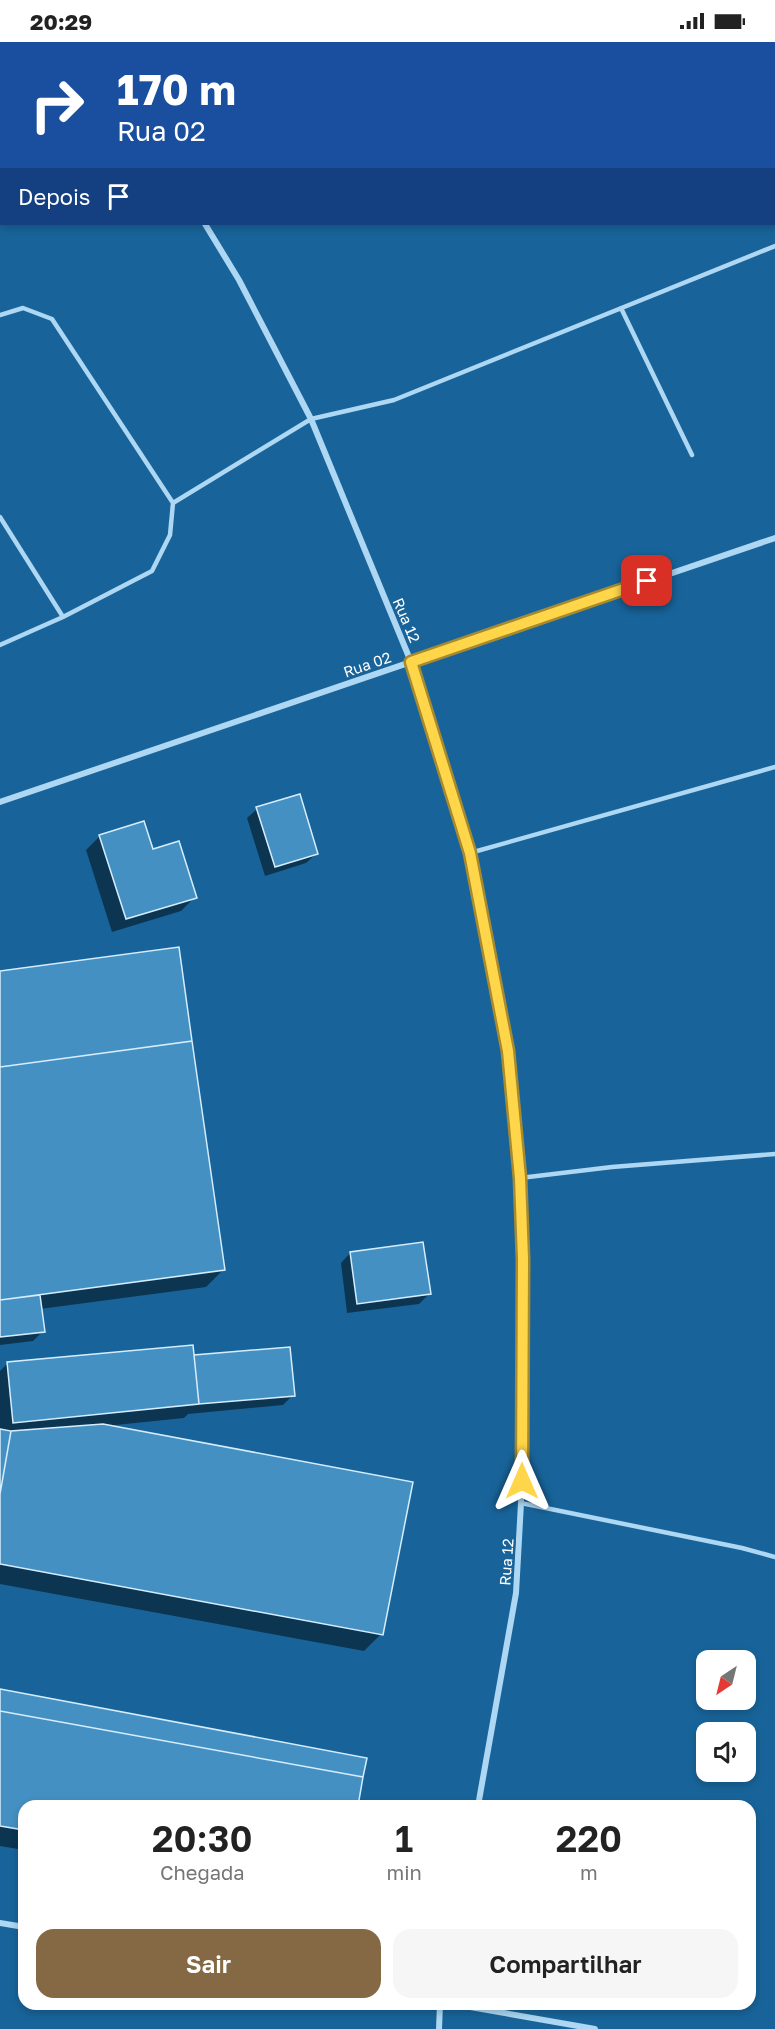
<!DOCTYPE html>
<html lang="pt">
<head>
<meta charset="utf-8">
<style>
  body { margin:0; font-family:"Golos Text",sans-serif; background:#f6f6f6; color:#222; height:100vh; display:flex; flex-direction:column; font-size:22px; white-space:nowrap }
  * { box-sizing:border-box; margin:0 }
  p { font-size:20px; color:#767676 }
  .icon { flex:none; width:33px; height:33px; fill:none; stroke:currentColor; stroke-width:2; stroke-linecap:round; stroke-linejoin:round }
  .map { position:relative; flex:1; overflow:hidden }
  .sheet { position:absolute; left:18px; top:1758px; width:738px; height:210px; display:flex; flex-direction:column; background:#fff; border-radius:18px; box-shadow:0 3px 9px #0003 }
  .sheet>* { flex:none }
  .guide { position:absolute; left:0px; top:0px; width:776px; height:183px; box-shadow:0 3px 9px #0003; background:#1a4fa0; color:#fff; overflow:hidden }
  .needle { width:39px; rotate:215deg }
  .buttons { position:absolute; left:696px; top:1608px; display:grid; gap:12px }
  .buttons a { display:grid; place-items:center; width:60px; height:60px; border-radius:12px; background:#fff; box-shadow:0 3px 9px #0003; font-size:30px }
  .pin { position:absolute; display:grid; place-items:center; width:51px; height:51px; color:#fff; margin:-26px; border-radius:12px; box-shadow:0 3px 9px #0006 }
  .me { position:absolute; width:66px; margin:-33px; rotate:0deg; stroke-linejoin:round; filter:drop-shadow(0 0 4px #0008) }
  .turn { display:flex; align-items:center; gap:21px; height:126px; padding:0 18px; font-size:27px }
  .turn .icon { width:78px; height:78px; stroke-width:2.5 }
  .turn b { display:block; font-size:42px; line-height:51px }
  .then { display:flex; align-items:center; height:57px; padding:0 18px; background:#0003; gap:12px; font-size:22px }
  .eta { display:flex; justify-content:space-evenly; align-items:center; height:102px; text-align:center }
  .eta b { font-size:36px; font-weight:600; line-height:42px }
  .primary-button { display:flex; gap:12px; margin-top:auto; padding:12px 18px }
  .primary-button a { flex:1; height:69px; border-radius:18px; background:#856944; color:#fff; font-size:24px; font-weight:600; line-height:69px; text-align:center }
  .primary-button a+a { background:#f6f6f6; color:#222 }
  .status { display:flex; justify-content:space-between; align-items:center; height:42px; padding:0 30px; background:#fff; direction:ltr }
  .status svg { height:16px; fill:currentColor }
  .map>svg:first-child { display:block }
  .shadow { fill:#0007 }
  .building { fill:#4590c2; stroke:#d5edfc; stroke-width:1.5 }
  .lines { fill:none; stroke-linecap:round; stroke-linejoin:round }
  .service { stroke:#add7f2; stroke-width:4.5 }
  .minor { stroke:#add7f2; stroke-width:6 }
  .route-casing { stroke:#a68a30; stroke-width:15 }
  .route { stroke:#ffd54a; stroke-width:10 }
  .labels { text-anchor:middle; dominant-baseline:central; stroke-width:4.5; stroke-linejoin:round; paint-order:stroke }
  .street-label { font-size:15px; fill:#fff; stroke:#18649a }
</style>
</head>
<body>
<div class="status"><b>20:29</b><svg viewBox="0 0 49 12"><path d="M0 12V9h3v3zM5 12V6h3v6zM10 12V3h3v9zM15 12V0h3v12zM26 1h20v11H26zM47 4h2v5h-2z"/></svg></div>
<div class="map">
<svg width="775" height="1987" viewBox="0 0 775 1987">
  <rect width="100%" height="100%" fill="#18649a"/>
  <!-- shadow -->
  <path class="shadow" d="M257,767L316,812L306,821L265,834L247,776Z
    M100,794L152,809L195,855L181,869L112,890L86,808Z
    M0,930L223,1228L206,1245L40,1267L43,1289L33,1299L0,1303Z
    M350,1211L429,1252L419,1262L347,1271L341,1221Z
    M193,1315L293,1353L283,1363L188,1372L184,1376L106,1384L381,1592L364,1609L0,1542V1329L7,1322Z
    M0,1648L357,1764H24V1808L0,1804Z"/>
  <!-- building -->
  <path class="building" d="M300,752L318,812L275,825L256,765Z
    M144,779L153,807L179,799L197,856L126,877L99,793Z
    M179,905L192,999L0,1025V929Z
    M192,999L225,1228L0,1258V1025Z
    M423,1200L431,1252L357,1262L350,1210Z
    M40,1253L45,1290L0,1295V1258Z
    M193,1303L199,1362L13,1381L7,1320Z
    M290,1305L295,1354L199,1362L194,1313Z
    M103,1382L413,1440L383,1593L0,1522V1452L11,1389Z
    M0,1387L11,1389L0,1452Z
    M0,1647L367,1716L363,1735L0,1669Z
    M0,1669L363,1735L358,1764H24V1788L0,1784Z"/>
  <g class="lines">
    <!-- service -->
    <path class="service" d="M621,266L692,413
      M0,273L23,266L52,277L173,461L170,493L152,529L63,575L0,603
      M173,461L311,377L394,358L775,204
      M0,475L63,575
      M470,811L775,725
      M520,1136L612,1125L775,1112
      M521,1461L742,1506L775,1515"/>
    <!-- minor -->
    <path class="minor" d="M85,0L86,2
      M205,182L239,238L311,377L411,620L470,811L508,1009L520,1136L523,1217L521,1461L516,1551L478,1764
      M0,760L775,496
      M0,1881L24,1885
      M453,1962L595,1987
      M439,1987L440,1962"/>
  </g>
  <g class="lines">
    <defs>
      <path id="route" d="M522,1439L523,1217L520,1136L508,1009L470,811L411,620L647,539"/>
    </defs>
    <!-- route casing -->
    <use href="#route" class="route-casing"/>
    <!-- route -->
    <use href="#route" class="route"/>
  </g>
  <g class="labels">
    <!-- street labels -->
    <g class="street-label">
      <text transform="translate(407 578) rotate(67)">Rua 12</text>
      <text transform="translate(367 622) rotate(-19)">Rua 02</text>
      <text transform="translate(506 1520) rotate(-86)">Rua 12</text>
    </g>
  </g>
</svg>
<div class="buttons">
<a><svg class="needle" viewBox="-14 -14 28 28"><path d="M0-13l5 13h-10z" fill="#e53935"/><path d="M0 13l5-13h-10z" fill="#767676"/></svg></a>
<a><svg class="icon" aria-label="sound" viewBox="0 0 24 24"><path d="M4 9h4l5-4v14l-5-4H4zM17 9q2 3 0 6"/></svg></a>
</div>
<div class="pin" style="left:647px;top:539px;background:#d93025"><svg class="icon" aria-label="arrive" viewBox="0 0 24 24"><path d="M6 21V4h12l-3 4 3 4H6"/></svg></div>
<svg class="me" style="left:522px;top:1439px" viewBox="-20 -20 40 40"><path d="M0-17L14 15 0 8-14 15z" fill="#ffd54a" stroke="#fff" stroke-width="4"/></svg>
<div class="guide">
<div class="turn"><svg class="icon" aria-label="right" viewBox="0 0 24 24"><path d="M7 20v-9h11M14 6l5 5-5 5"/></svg><div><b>170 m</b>Rua 02</div></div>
<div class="then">Depois<svg class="icon" aria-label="arrive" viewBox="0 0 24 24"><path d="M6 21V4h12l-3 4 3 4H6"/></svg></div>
</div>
<section class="sheet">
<div class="eta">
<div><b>20:30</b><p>Chegada</p></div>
<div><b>1</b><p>min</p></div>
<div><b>220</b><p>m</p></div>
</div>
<div class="primary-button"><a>Sair</a><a>Compartilhar</a></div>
</section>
</div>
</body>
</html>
